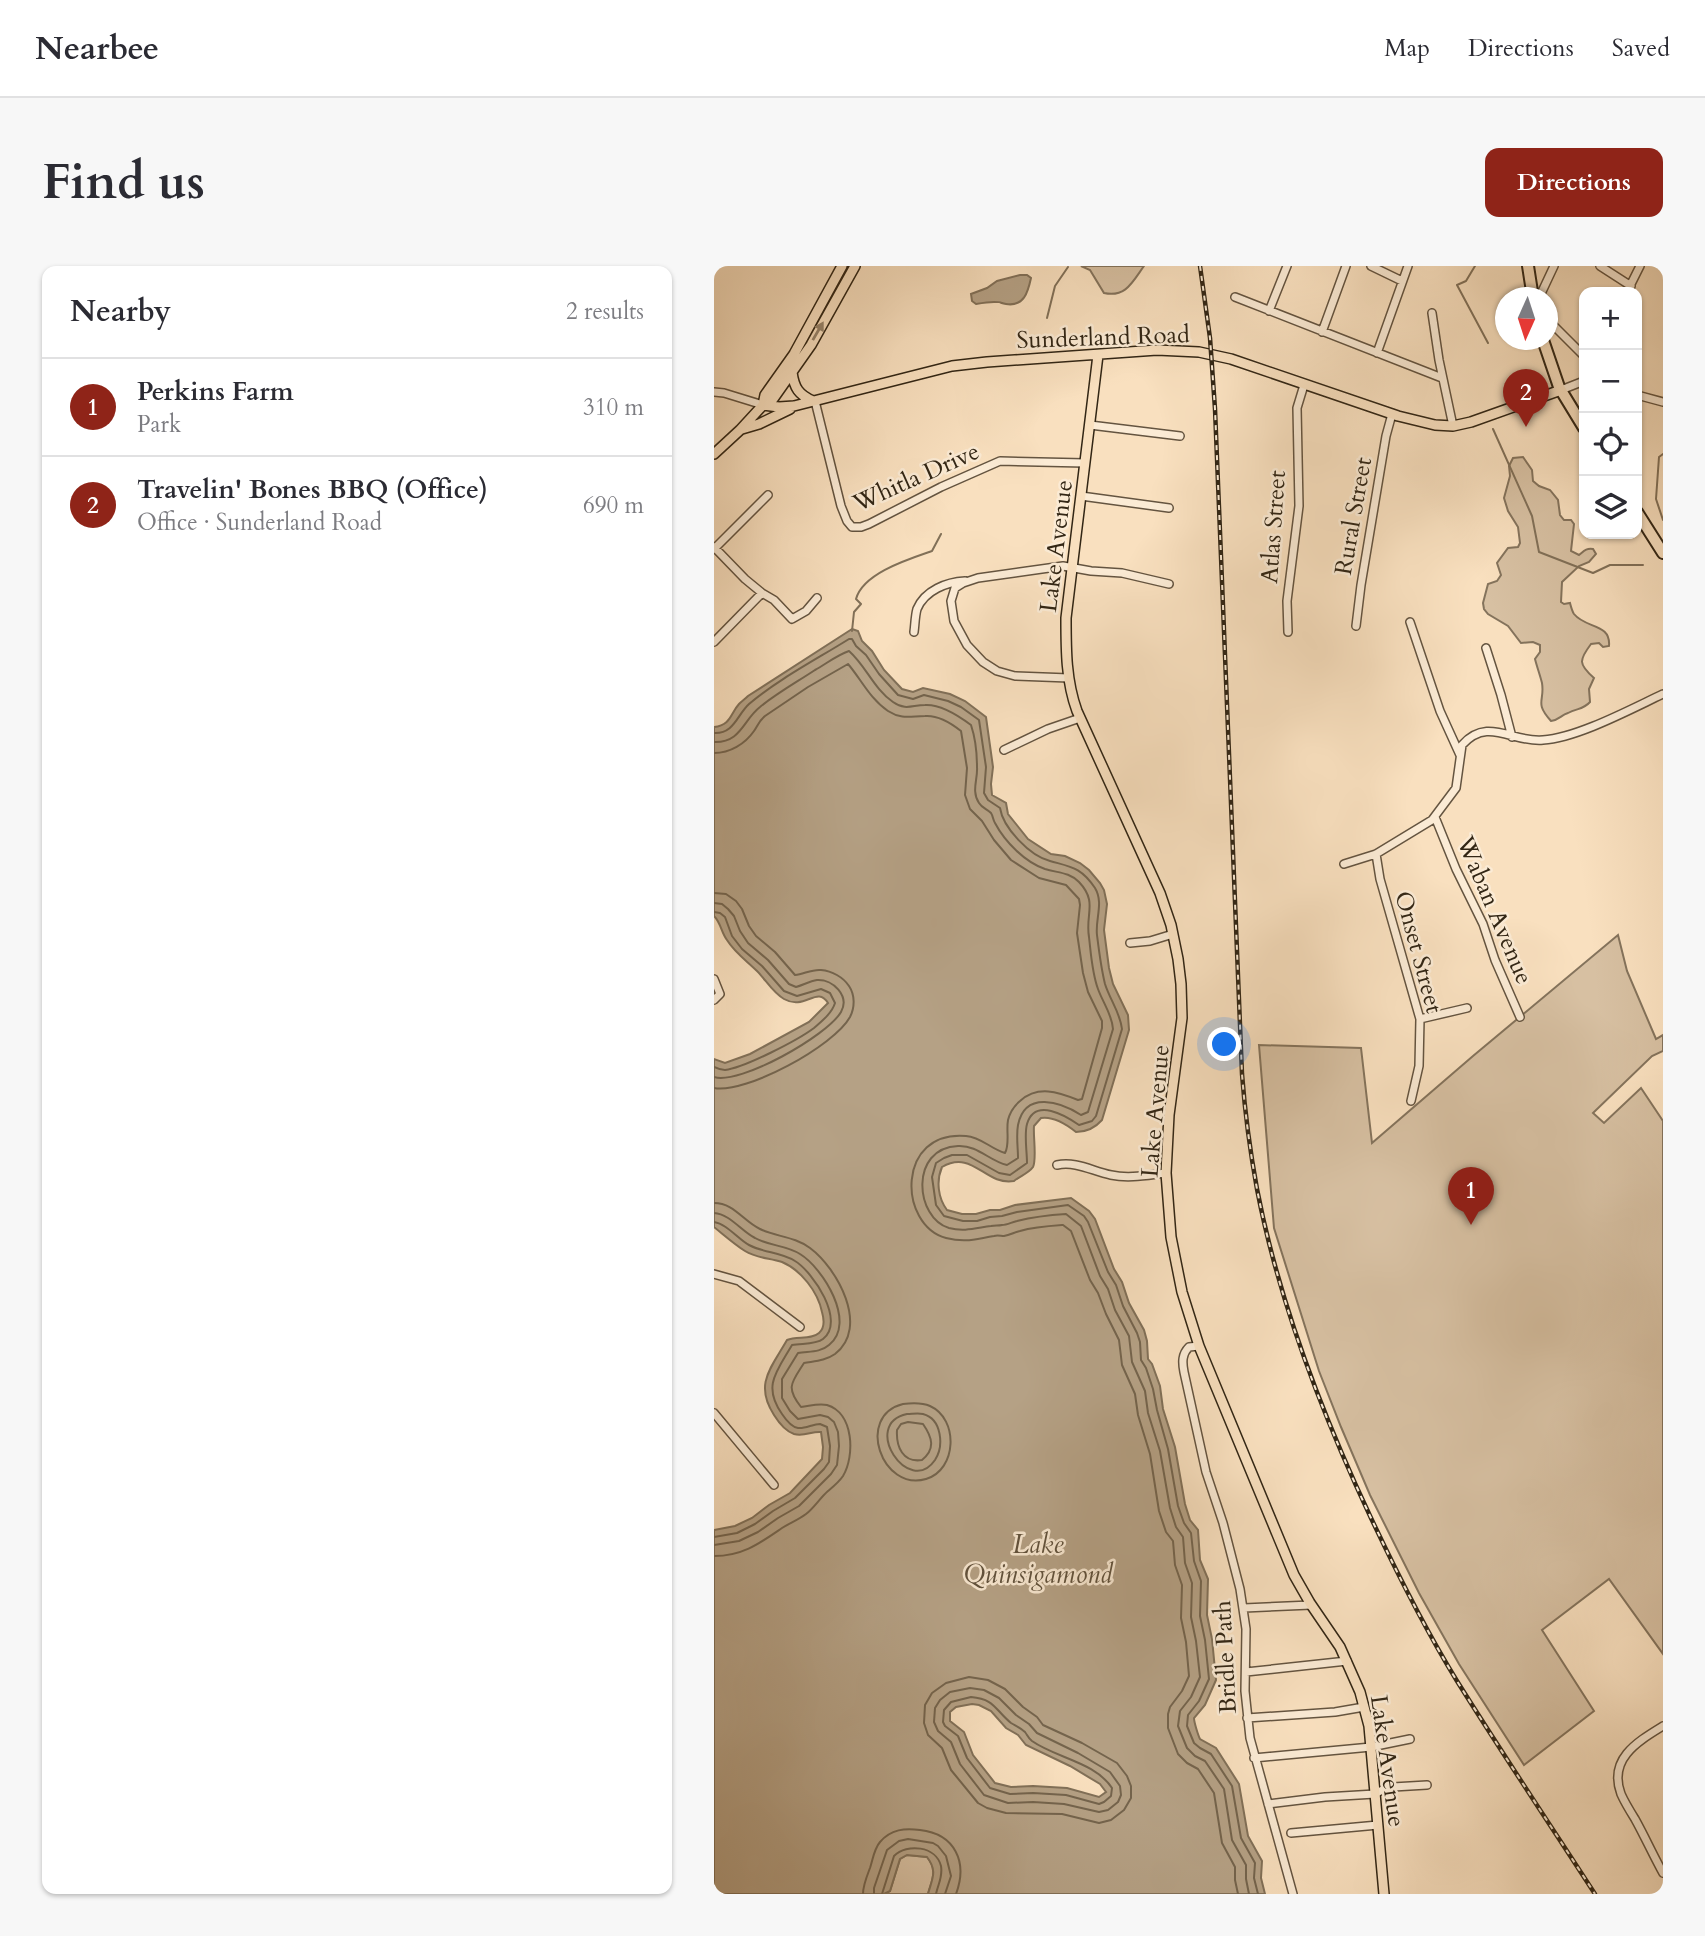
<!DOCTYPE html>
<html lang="en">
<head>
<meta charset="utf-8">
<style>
  :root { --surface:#fff; --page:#f7f7f7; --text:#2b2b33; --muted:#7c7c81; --line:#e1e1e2; --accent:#8f2418 }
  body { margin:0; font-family:Cardo,serif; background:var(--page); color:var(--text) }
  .controls { position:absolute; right:21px; top:21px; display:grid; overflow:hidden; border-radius:14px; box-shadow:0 2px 5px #0004 }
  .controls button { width:63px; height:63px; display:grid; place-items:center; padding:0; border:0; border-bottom:2px solid var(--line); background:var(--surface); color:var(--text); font:35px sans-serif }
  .compass { position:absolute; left:781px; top:21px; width:63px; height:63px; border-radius:50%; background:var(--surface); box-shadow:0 2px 5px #0004; rotate:183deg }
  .you { position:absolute; left:511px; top:779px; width:24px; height:24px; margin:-18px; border:5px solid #fff; border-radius:50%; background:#1a73e8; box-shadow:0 0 0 10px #1a73e833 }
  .badge { display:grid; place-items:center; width:46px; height:46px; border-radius:50%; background:var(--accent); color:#fff; font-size:23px; font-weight:700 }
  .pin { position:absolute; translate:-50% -58px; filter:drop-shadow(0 2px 4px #0008) }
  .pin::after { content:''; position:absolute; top:37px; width:24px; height:21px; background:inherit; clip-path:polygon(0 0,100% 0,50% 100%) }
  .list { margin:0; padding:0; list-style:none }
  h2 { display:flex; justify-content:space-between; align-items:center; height:91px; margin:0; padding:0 28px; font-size:30px }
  h2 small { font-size:23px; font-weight:400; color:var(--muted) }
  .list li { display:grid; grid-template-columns:46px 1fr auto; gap:21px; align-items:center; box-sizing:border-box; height:98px; padding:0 28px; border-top:2px solid var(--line) }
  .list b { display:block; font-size:26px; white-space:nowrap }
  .list p { margin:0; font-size:23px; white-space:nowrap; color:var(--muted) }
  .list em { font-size:23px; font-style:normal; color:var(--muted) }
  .icon { flex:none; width:38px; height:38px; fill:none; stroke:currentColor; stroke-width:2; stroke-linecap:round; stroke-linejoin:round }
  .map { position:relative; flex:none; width:949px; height:1628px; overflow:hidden; border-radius:14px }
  header { display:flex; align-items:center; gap:42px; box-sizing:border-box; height:98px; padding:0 35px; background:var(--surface); border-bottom:2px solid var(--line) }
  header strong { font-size:33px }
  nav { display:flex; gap:38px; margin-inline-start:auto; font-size:24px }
  .intro { display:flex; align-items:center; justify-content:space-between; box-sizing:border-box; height:168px; padding:0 42px }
  h1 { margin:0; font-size:49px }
  .button { padding:18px 32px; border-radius:14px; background:var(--accent); color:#fff; font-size:24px; font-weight:700 }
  main { display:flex; gap:42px; padding:0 42px }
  aside { flex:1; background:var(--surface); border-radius:14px; box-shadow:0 2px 5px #0004 }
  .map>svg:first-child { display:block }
  .green { fill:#d7c0a2; stroke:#84735c; stroke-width:2 }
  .water { fill:#b5a185; stroke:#817058; stroke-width:2; fill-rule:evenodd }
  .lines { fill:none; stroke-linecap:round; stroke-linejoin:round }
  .shore { stroke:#74644d; stroke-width:2 }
  .stream { stroke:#817058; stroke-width:2 }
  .minor-casing { stroke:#645440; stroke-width:10 }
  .major-casing { stroke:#322615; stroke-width:12 }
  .highway-casing { stroke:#322615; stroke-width:14 }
  .minor { stroke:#fbebd5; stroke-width:7 }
  .major { stroke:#f9e0bf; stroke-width:9 }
  .highway { stroke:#f9e0bf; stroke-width:10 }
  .rail-casing { stroke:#322615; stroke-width:4.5 }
  .rail { stroke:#fbebd5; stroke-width:2; stroke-dasharray:5; stroke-linecap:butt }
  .oneway { fill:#96836a }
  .labels { text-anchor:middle; stroke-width:5; stroke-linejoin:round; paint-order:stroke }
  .street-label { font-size:24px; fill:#322615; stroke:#fbebd5 }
  .water-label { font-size:26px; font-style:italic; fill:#60513c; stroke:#fbebd5 }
</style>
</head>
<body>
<header>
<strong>Nearbee</strong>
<nav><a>Map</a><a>Directions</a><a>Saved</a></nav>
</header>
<div class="intro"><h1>Find us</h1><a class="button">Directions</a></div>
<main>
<aside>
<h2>Nearby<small>2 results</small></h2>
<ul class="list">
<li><span class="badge">1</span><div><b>Perkins Farm</b><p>Park</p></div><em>310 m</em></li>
<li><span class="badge">2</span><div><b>Travelin' Bones BBQ (Office)</b><p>Office · Sunderland Road</p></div><em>690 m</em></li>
</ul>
</aside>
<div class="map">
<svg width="949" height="1628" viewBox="0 0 949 1628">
  <rect width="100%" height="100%" fill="#f9e0bf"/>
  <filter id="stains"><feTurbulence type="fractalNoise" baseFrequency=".00286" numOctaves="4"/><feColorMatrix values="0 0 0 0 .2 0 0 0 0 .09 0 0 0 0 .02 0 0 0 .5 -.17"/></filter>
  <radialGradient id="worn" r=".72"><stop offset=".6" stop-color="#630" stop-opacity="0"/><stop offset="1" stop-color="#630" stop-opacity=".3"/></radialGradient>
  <path class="green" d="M367,0H430C419,15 412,32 390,27L376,4Z
    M809,191L818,204L819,215L825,220L836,224L844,234L846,249L850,254H857L860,258L857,285L865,289C870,285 872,282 879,283L882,288L875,296L865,300L848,316L847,336L850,338L856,337C857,341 858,345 860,348C872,363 897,357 895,380L889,381L885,377L877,378C865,394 864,398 880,412L875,423L876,436C869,444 863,442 854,447C847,449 845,454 837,455C820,436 831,436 828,417C826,409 823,401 821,393L826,386V379L819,376L807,377L794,360L774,348L770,343L769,337L774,318L783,315L787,309L783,297L794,282L804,281L806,277L804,261L794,245L790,232L796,210L795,200L799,192Z
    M904,669L913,705L942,773L949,769V785L938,790L879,847L890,857L927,822L949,855V1388L895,1313L828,1364L880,1445L810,1499L745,1398L705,1327L656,1229L627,1161L605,1105L560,962L545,779L647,782L658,877L759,790Z
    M193,1589L213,1591C224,1605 218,1613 214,1628H170L176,1625L186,1593Z"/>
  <path class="water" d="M306,9H313L317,12C314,26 310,41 292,38C281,36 291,36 280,36C274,36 268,37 262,38L258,35L257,28L273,22L283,15Z
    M138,363L144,365L148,375L158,385L170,404L188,423L199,426L209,422L236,428L251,435L272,451L279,501L277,518L278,529L292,537L294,548L314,573L337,588L351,590L366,597L375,604L386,617L390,624L393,638L390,664L395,702L399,718L414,749L415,764L388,854C381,862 373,866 362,866C352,858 340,850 327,852L320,860C319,870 323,893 319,901C315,907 306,910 300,915C271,920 259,883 228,901C222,915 224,932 233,944L248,948H262L276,944H286L301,939L357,932L375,945L381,953L400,1003L408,1016L415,1037L430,1064L433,1075L434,1093L438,1098L446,1120L449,1143L461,1181L471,1238L476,1254L484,1264L486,1294L494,1313L493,1349L498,1373L502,1414L491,1439L480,1452C480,1456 484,1469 486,1473L502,1482L525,1518L534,1570L548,1595L547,1612L551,1628H214C218,1613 224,1605 213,1591L193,1589L186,1593L176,1625L170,1628H0V1264L21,1260L38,1252L55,1239L76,1227L108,1193L109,1181L107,1166C98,1165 90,1171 80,1168C71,1165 65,1157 60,1149C40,1118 57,1102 73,1074C83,1070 97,1074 105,1067C111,1062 110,1053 108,1046C104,1026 87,1004 68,996C55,992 42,992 31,985C20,978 10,969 0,961V793L11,797L36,788L95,756L114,737C103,719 91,745 70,733C59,727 52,714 43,705C33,695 21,687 13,674C7,666 7,657 0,650V461C17,459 16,448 25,438C28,435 31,433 34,430ZM258,1438L265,1439L277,1445L292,1462L304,1469L312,1479L356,1500L386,1518L392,1526L385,1531L353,1522L319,1520L297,1521L281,1517L259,1489L250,1466L236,1455V1446L242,1441Z"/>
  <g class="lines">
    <path class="shore" d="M0,467C20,468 23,449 35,438C63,414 103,393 135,373H138L142,380L152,389L165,408L184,429L199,433L210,429L234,435L247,441L265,454L272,501L270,527L274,534L286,542C289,562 316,590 336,595C357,601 367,601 381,622C390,637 381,653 383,669C385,685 387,702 391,718C396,734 406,746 408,763L382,850L378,855L365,859C352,850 321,831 313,858C310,869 313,885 313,897L296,909L285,907L253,889H238L230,892L222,897L218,911L222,939L230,950L249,955H263L276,951L288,950L303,946L354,939L370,950L374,956L394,1006L402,1019L409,1040L423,1067L426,1076L427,1094L432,1102L439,1123L443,1144L454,1183L464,1240L470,1257L477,1267L480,1295L487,1315L486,1350L491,1374L495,1413L485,1435L474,1449L473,1460L480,1477L486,1482L497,1488L518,1520L527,1572L541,1597L540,1612L544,1628
      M0,476C27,477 29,454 46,441C63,427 83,416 101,404C112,398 123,389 135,385C152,400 160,423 179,436C192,445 198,439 211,439C227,438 245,450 257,459C261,471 263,487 263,501C264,513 257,525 265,537C268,542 273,543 277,547C279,550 279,554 281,557C291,576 311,596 331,603C344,607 355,606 365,616C384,636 371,648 375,671C377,688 378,707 384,723C389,737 398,748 399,763L374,846L367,849C347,836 311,824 304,859C302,870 304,881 304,892L293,899C275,895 264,879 244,880C195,882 201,952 235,962C250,966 262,962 277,960C281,959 284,960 288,959C293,959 298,956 303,955C319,951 336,949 352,948L367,960L386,1010L394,1023L401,1044L415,1070L418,1096L431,1125L434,1147L446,1185L456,1242L462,1261L469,1271L471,1297L478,1317L477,1351L482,1375L486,1411L477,1431L466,1445L464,1460L473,1482L481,1490L491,1495L510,1523L518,1574L532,1599V1613L535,1628
      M0,487C16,487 31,478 40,465C44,459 45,455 51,450L94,421L134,398C147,413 156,433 174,445C188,454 197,450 211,450C224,449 237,457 247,465L253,502L251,529L256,543L268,555L280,574L297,594L325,612L352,619L365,633L366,639L363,667L369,707L374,726L388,755V762L368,833L364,834C344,826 324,819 306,835C300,840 296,846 294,854C292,865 296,878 291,887C277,883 267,871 252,870C182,864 184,959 232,972C252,977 261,973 280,970C283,969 287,970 290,970C296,969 301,966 306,965C320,961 335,960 349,959L357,965L376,1014L384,1027L392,1048L405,1074L408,1099L421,1128L424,1149L436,1188L445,1245L452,1266L459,1275L461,1299L468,1319L467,1352L472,1376L475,1410L468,1425L456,1441L454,1448V1462L464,1488L473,1497L484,1503L500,1527L508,1577L521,1601V1614L524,1628
      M0,627L12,628L22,635L28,643L35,660L42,670L61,686L81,709C90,708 98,703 107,704C118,705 129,711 135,720C141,729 141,741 136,751C120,780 32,828 0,822
      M0,637L8,638L14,643L20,650L26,665L34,677L54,694L75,718L82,721C89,719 96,715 103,714C119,713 136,730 127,746C113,770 26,819 0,811
      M0,646L6,647L11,651L18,670L28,683L48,700L70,725L83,730L107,723L116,727L121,737C118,747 108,755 100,762C84,774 30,802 11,804C6,804 4,803 0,801
      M0,937C20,937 29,955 46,963C62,971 80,970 96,982C123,1002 156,1061 121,1088C111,1095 101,1095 90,1097C78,1116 71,1121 87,1141C96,1140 104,1137 113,1139C140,1147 141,1190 129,1210C125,1216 120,1220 114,1225C106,1232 100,1242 92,1248C84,1254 76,1257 68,1262C46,1277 29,1290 0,1290
      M0,947C16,948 27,965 41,972C55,980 72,979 86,988C109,1002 143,1057 115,1079C106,1087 94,1085 84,1087L68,1113V1132L76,1145L84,1153L106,1149L114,1151L120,1156L124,1166L125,1180L123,1199L117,1208L85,1240L64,1252L44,1266L25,1275L0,1279
      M0,956C13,958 24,973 35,979C50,987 67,986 81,995C99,1006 132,1055 109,1073C101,1079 88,1077 78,1079C63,1105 48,1120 68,1148C72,1154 77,1161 84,1162C91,1163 99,1158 106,1158L113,1161L116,1180L115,1196L110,1203L81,1232L59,1245L41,1258L23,1267L0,1271
      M189,1138C197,1137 207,1136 216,1140C245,1153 243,1204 212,1213C168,1226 141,1150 189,1138Z
      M193,1148C198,1148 204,1147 209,1148C228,1153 230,1180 221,1194C195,1232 146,1158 193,1148Z
      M194,1156L209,1158C218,1171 222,1183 208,1194C189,1197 182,1181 183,1164L187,1158Z
      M255,1411L274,1414L291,1423L309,1441L323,1451L329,1459L368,1477L403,1497L413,1510L417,1520V1532L410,1544L397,1554L385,1557L348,1548L292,1547L273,1542L264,1537L237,1504L228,1482L214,1469L210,1457L211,1439L218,1427L232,1417Z
      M256,1422L270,1424L285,1432L302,1449L315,1458L323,1467L364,1487L396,1506L406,1520L407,1529L404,1536L394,1544L385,1546L350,1538L319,1536L294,1537L270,1529L246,1498L237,1476L224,1465L220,1456L221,1442L226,1434L236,1426Z
      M257,1431C281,1433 281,1444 297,1457C302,1460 307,1462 311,1466C314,1470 314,1472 318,1475C342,1492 381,1496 398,1522L397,1530L390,1536L385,1538L352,1529L319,1527L296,1528L276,1522L253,1492L244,1470L231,1460L229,1456L230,1444L237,1436Z
      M149,1628C149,1619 153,1610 156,1602C159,1593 160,1583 166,1576C177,1563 191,1562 206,1564C241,1568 254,1596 242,1628
      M160,1628V1622L173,1584L185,1575L194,1573L219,1577L224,1580L232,1590L237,1610L231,1628
      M168,1628L180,1590C193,1577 222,1580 227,1600C229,1611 224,1618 222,1628"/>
    <path class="stream" d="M761,0L752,15L743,19L774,77
      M333,52L341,20L354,1
      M779,163L818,250L825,286L879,307L896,299H929
      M949,188L945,191L942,233L949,254
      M138,365L140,346L147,338L142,333C149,307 195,293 218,285L227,268"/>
    <defs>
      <path id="minor" d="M657,0L688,15
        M886,0L917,20
        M913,26L926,0
        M521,31L728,112
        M825,32L840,0
        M555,45L573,0
        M718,47L725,94L739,160
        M834,54L870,90
        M608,66L632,0
        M663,87L694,0
        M847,124L870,115
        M0,126L10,127L49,139
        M923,129L949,136
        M101,135L127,240L133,255L138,261H147L155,258L227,221L286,195L371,197
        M376,159L466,170
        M367,230L455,242
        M0,281L31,313L48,327L60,334L78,353L92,345L103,332
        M0,283L54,229
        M696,356L726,445L746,489
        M642,360L647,319L672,170L678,148
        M200,366C201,359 201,350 203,343C211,324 233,316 251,315
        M574,366L573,335L585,240L583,142L590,119
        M0,376L48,327
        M772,382L787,429L798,471
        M355,412L301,410L283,405L269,396L253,379L240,355L237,335L241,322L249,317L264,312L349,300L377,305L408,307L455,318
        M290,484L334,463L366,452
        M721,551L742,603L769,658L781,694L806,751
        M662,588L666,613L706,753L705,800L697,835
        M630,598L662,588L718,554L742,522L748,479C774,450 798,477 829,474C863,472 917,443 949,428
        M416,677L436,675L459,668
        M0,713L6,728L0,734
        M706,753L753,742
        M343,899C362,895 378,905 397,909C415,913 434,909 452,907
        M0,1008L25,1015L86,1061
        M485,1080L475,1081C468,1088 468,1096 470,1106L492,1206L509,1257L526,1323L532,1363L531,1425L536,1472L579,1628
        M0,1147L60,1219
        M530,1342L597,1339
        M532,1406L633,1395
        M533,1452L621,1446L650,1441
        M949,1460C923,1476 894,1493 907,1528C911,1537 916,1545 921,1553C931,1571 939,1589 949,1607
        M540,1492L657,1481L696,1473
        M554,1538L611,1531L661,1528L670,1523L679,1521L713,1519
        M577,1567L664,1559"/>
      <path id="major" d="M384,89L352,352C352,384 352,415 363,445L446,627L457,659L464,693L467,718L468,752L455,849L452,907L457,971L468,1026L485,1080L580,1309L596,1337L626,1381L646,1426L655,1460L670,1628
        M78,106C80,122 85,129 99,135
        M49,139L65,141L80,140L238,100L273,96L443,84L485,86L517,93L684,150L721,159L739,160L757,156L847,124
        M49,139L51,129L80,88L128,0
        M28,163L45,158L76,143
        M0,188L26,164L49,139L59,133L97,79L141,0"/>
      <path id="highway" d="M814,0L819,32
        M829,74L845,121L870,162
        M923,246L949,287"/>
    </defs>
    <use href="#minor" class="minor-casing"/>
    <use href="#major" class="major-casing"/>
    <use href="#highway" class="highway-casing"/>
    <use href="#minor" class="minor"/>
    <use href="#major" class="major"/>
    <use href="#highway" class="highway"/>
    <defs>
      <path id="rail" d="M486,0L496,72L501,143L528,808C531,847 536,885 543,923C565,1037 608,1148 657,1252C683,1307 711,1363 743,1415C788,1487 835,1557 881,1628"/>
    </defs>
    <use href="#rail" class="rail-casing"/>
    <use href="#rail" class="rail"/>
  </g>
  <defs><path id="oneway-solid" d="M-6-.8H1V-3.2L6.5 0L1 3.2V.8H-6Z" transform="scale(1.75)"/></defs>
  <use class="oneway" href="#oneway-solid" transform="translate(104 65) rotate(-60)"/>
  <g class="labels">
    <g class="street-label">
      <text transform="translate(389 71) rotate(-2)" y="8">Sunderland Road</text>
      <text transform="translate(202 211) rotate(-24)" y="8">Whitla Drive</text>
      <text transform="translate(639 250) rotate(-80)" y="8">Rural Street</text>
      <text transform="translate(559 261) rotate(-86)" y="8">Atlas Street</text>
      <text transform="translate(342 280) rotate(-83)" y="8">Lake Avenue</text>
      <text transform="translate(781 644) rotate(67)" y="8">Waban Avenue</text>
      <text transform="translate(705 686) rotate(75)" y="8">Onset Street</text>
      <text transform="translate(441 845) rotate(-85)" y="8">Lake Avenue</text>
      <text transform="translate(511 1391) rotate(-93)" y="8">Bridle Path</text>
      <text transform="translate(674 1495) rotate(82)" y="8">Lake Avenue</text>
    </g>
    <g class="water-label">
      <text x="324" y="1287">Lake<tspan x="324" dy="30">Quinsigamond</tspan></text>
    </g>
  </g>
  <rect width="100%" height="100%" filter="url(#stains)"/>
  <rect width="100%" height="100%" fill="url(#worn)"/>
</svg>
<div class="controls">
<button>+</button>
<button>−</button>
<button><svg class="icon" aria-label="locate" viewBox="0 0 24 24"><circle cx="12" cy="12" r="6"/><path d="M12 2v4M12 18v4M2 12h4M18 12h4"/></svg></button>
<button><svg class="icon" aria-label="layers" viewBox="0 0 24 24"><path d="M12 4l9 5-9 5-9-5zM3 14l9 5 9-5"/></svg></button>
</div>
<svg class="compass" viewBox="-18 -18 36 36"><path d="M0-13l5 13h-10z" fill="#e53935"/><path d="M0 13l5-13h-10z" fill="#7c7c81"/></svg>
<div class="you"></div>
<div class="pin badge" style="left:757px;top:959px">1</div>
<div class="pin badge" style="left:812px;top:161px">2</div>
</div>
</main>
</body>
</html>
